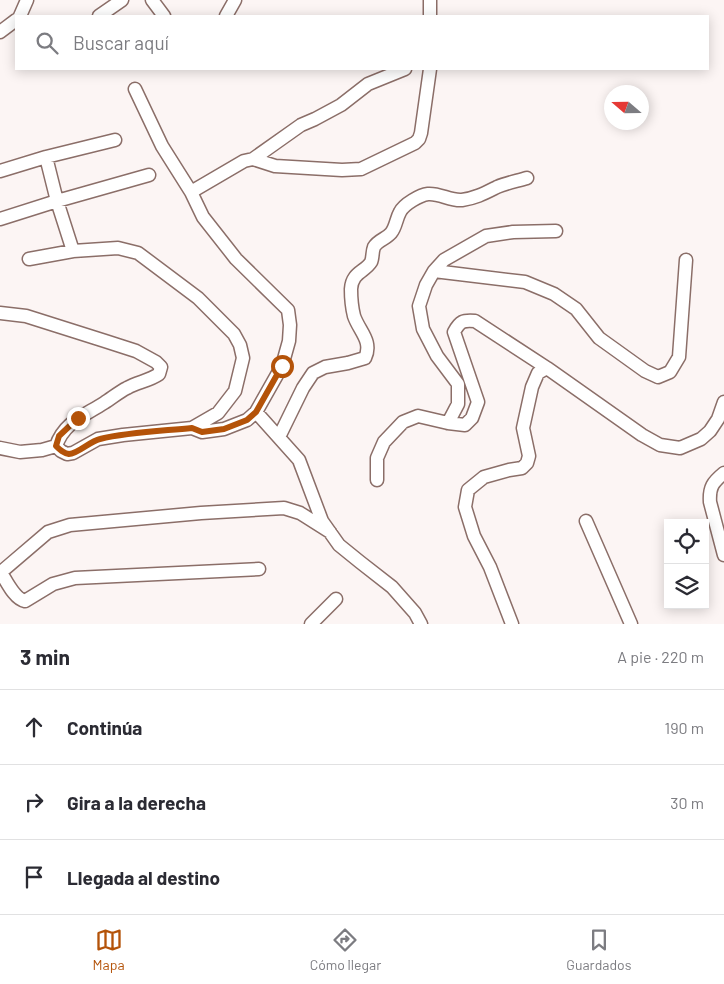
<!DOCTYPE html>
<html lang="es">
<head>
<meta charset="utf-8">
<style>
  :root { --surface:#fff; --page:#f2f2f3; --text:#2b2b33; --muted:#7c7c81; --line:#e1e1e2; --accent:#b45309 }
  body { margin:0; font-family:Barlow,sans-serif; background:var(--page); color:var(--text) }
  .controls { position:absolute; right:15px; bottom:15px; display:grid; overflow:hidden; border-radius:0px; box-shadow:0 2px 12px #0003 }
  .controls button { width:45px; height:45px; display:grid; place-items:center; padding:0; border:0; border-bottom:1px solid var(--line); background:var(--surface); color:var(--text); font:25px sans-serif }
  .compass { position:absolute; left:604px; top:85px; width:45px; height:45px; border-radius:50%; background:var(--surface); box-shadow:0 2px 12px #0003; rotate:290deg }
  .stop { position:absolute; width:15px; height:15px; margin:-11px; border:4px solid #b45309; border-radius:50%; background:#fff }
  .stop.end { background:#b45309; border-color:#fff; box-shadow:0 1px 5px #0008 }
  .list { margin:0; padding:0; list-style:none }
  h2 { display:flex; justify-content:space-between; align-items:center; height:65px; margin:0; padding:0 20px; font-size:21px }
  h2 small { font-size:16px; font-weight:400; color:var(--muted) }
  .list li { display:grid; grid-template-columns:32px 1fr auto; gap:15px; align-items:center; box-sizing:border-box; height:75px; padding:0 20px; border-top:1px solid var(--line) }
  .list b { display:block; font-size:19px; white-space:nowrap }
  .list em { font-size:16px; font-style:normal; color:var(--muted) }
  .icon { flex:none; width:28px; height:28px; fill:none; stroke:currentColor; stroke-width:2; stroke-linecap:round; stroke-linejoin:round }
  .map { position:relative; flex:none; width:724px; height:624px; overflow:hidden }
  .search { position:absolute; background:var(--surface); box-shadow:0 2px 12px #0003; left:15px; right:15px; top:15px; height:55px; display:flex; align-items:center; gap:12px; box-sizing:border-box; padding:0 18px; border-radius:0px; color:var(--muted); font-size:19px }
  .sheet { height:290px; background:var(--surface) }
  nav { display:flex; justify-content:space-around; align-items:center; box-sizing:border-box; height:70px; border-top:1px solid var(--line); background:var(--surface); font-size:14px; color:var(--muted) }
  nav a { display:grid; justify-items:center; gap:2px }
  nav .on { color:var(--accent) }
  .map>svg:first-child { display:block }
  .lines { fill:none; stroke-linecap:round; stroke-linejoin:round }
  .minor-casing { stroke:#8b6e68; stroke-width:15 }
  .minor { stroke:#fff; stroke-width:12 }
  .route { stroke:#b45309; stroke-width:6 }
</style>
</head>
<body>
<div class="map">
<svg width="724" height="624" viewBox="0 0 724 624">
  <rect width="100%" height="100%" fill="#fcf5f4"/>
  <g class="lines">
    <defs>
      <path id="minor" d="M152,0L164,16
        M430,0V16
        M20,16L27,0
        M99,16L122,0
        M226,16L235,0
        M0,32L16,20
        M135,89L162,146L191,192L203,217L236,259L288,310L290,325L289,341L282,366L256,412L247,420L224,429L202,432L192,428
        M46,157L57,201L73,251
        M253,159L301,125L315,119L341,105L368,84L405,69
        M0,171L46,157L115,140
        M191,192L244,161L253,159L275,166L342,170L361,169L415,143L419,139L421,133L430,69
        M0,219L57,201L149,175
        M434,271L525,282L554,294L576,309L599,338L645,371L658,377L670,372L679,357L686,260
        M0,313L26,316L105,341L136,351L156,362L161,367L159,374C149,381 137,382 127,388C119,392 112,398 104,403C84,416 64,422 56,446L61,451L67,454L73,453L98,439L123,435L192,428L218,413L235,391L243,358L240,345L234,334L198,298L138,253L118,248L73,251L29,259
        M256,412L299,460L322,521L339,545L360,562L392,587L415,613L421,624
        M448,423L458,404V384L437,356L423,329L419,306L426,285L434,271L444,260L486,236L513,232L556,231
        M279,437L303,388L313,373L325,367L348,363L365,358C373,341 359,331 354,316C352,308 351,297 351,289C352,272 365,272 371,262C373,258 372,252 374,247C378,240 386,239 391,233C396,227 396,219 400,212C404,204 420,195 428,194C440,193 450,201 462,200C476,198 485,193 497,187C506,183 517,181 527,178
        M0,448L20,452L42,450L56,446
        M724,473C713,482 709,487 710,502L724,555
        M377,480V458L384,442L403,422L418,416L448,423L465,425L472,418L478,402L454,332C460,321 463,320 475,321L547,368L642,435L660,445L680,448L701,439L710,431L718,419L724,402
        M586,521L631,624
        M0,571C6,580 14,599 25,601L53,584L75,578L259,569
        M0,573L48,532L70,525L201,513L284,508L300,513L330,532
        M311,624L336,599
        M512,624L490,567L474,536L465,507L468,490L484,477L509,470L522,468L527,463L529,456L523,428L532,387L538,373L547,368"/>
    </defs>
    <use href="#minor" class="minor-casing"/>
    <use href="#minor" class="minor"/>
  </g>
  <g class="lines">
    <path class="route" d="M78,418L59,436L56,446C60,450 63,453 69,454C78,454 90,441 100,439C129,432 162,431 192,428L202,432L224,429L247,420L256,412L282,366"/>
  </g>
</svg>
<div class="controls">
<button><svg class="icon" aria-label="locate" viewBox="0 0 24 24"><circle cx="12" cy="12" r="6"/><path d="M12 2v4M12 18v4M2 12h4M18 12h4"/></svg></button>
<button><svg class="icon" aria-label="layers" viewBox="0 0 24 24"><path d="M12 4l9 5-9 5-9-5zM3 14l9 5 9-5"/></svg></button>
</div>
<svg class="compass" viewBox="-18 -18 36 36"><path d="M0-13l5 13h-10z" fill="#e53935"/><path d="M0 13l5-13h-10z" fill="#7c7c81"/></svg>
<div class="stop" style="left:282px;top:366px"></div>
<div class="stop end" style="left:78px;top:418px"></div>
<div class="search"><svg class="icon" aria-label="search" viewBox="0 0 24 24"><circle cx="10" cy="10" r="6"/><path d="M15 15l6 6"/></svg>Buscar aquí</div>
</div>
<section class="sheet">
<h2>3 min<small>A pie · 220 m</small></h2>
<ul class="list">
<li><svg class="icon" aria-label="ahead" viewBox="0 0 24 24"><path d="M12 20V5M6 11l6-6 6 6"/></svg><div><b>Continúa</b></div><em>190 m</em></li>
<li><svg class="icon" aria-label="right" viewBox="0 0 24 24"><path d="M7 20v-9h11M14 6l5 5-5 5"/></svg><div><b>Gira a la derecha</b></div><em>30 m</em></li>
<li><svg class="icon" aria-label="arrive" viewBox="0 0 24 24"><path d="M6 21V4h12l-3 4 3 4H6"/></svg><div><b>Llegada al destino</b></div></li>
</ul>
</section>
<nav>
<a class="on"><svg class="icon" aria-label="map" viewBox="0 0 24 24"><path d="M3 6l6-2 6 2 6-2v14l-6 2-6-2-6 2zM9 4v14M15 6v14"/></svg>Mapa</a>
<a><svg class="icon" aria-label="directions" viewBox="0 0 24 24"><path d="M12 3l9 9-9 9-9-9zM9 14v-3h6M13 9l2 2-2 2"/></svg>Cómo llegar</a>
<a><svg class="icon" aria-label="saved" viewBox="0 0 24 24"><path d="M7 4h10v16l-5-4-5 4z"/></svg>Guardados</a>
</nav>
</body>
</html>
